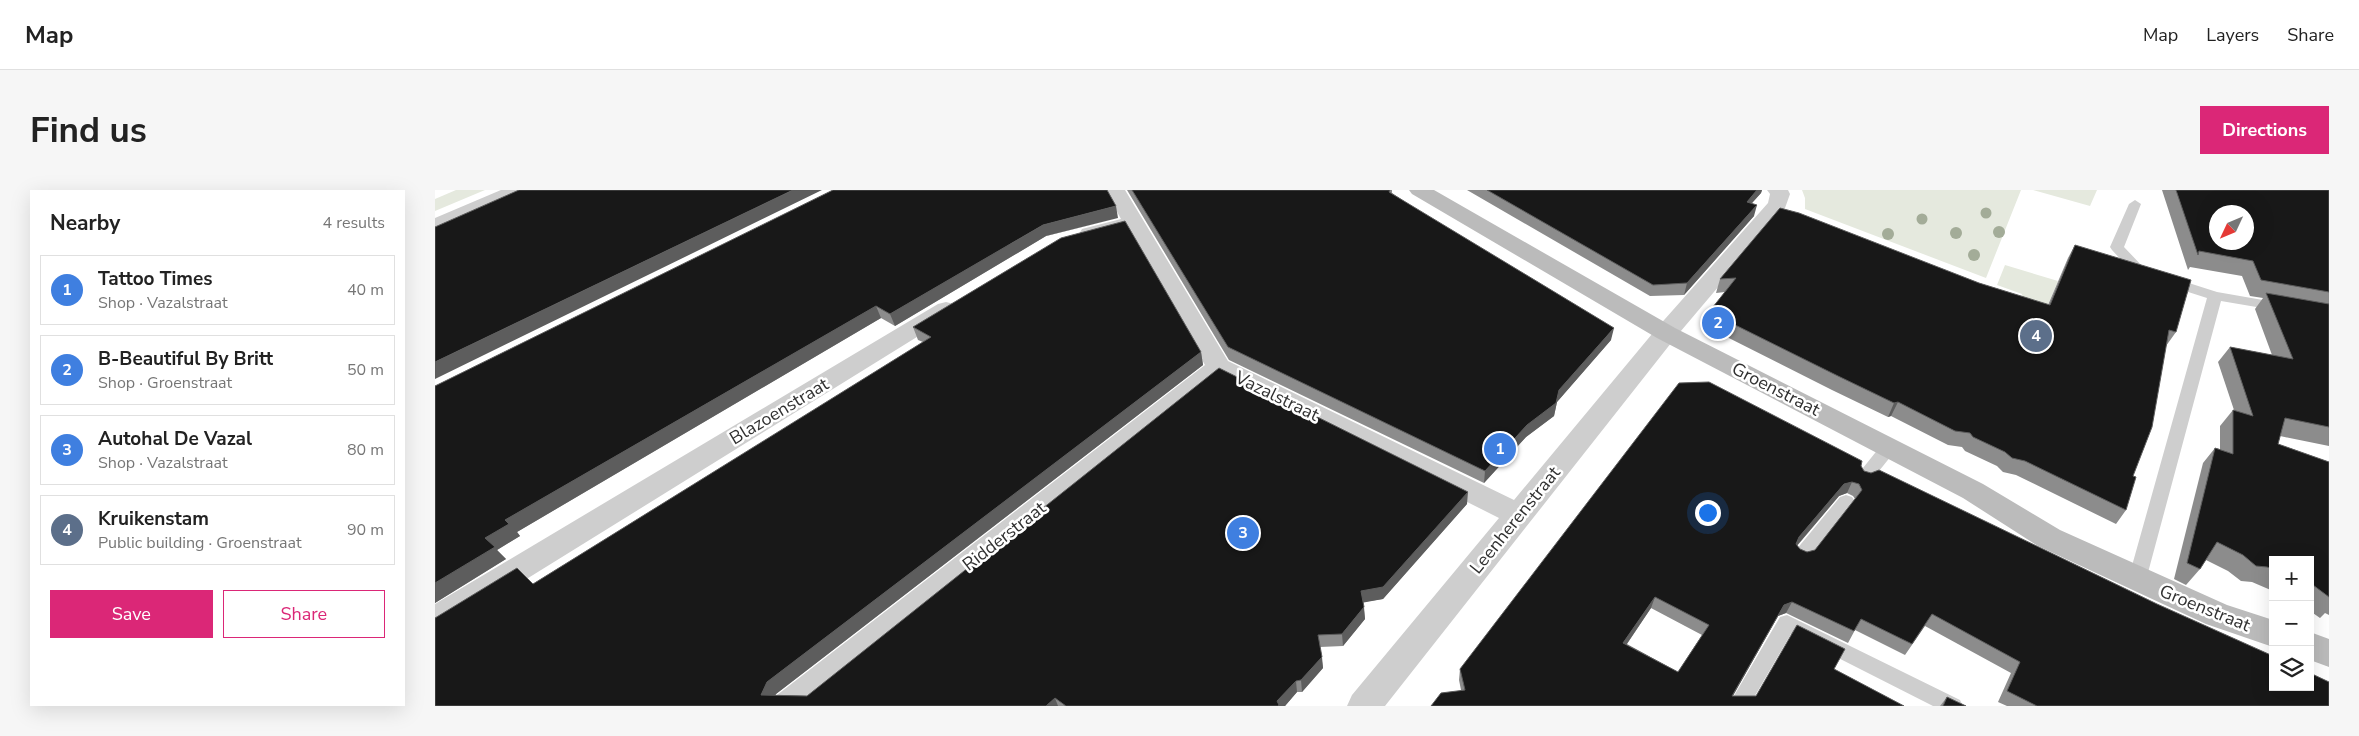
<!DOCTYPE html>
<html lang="en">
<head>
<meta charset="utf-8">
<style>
  :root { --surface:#fff; --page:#f6f6f6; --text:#222; --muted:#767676; --line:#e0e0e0; --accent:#db2777 }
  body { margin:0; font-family:"Nunito Sans",sans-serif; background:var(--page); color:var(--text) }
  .controls { position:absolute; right:15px; bottom:15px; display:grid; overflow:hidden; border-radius:0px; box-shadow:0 5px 20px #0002 }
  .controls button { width:45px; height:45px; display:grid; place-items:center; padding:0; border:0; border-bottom:1px solid var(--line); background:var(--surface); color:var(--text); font:25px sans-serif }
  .compass { position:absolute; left:1774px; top:15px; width:45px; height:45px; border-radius:50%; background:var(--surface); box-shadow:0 5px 20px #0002; rotate:226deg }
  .you { position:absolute; left:1272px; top:322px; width:18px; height:18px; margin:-12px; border:4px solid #fff; border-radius:50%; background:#1a73e8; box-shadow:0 0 0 8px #1a73e833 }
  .badge { display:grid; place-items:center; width:32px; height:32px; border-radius:50%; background:var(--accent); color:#fff; font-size:16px; font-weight:700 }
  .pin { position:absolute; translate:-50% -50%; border:2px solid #fff; box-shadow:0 1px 5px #0006 }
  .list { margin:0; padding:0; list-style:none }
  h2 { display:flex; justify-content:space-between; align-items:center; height:65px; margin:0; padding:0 20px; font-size:21px }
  h2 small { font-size:16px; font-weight:400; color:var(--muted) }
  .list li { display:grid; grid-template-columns:32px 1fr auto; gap:15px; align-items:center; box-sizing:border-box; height:70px; margin:0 10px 10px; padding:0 10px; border:1px solid var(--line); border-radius:0px }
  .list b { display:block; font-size:19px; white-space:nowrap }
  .list p { margin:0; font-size:16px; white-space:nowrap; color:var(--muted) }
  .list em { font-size:16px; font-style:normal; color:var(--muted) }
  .actions { display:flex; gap:10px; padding:15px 20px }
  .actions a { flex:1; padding:11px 0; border:1px solid var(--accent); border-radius:0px; text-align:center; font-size:18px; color:var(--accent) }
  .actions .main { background:var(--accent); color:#fff }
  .icon { flex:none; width:28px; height:28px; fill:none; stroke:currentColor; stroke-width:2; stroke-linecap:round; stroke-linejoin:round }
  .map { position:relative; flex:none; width:1894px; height:516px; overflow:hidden; border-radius:0px }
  header { display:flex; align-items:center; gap:30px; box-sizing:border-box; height:70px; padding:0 25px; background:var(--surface); border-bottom:1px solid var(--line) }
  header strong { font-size:24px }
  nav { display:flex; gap:28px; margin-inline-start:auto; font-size:18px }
  .intro { display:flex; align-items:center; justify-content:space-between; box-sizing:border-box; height:120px; padding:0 30px }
  h1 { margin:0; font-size:35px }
  .button { padding:12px 22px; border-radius:0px; background:var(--accent); color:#fff; font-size:18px; font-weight:700 }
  main { display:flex; gap:30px; padding:0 30px }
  aside { flex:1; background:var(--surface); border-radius:0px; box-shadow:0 5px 20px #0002 }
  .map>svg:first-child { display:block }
  .green { fill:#e5e9de }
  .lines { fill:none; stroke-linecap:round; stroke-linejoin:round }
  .lane { fill:#cecece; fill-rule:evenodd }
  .street { fill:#cecece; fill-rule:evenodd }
  .secondary { fill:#bbb; fill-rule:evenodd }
  .tree { fill:#a3ac98 }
  .wall { fill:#8c8c8c; fill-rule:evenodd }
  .shaded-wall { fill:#5d5d5d }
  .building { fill:#181818; stroke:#5d5d5d; fill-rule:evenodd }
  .labels { text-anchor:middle; stroke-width:5; stroke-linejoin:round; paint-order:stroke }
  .street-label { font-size:18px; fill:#313131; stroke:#fff }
</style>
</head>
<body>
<header>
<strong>Map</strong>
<nav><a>Map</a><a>Layers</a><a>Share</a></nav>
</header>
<div class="intro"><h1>Find us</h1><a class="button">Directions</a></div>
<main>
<aside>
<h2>Nearby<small>4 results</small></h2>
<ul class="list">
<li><span class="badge" style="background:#3f7fe0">1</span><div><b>Tattoo Times</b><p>Shop · Vazalstraat</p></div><em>40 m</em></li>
<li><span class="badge" style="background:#3f7fe0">2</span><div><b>B-Beautiful By Britt</b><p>Shop · Groenstraat</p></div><em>50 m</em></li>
<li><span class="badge" style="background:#3f7fe0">3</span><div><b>Autohal De Vazal</b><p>Shop · Vazalstraat</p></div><em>80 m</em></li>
<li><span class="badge" style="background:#5c6f8a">4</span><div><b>Kruikenstam</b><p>Public building · Groenstraat</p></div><em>90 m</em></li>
</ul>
<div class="actions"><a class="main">Save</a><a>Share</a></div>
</aside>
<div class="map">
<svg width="1894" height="516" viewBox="0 0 1894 516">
  <rect width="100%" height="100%" fill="#fff"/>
  <path class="green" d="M21,0H50L0,21V9Z
    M1367,0H1586L1551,88L1370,19V8Z
    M1598,0H1662L1655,16Z
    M1570,75L1623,91L1612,117L1586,108L1587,104L1562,95Z"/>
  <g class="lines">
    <path class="lane" d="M1700,10L1706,14L1689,57L1710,79L1782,102L1845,113L1852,117L1845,121L1786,111L1711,390L1708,395L1702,397L1696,395L1693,390L1772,108L1700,85L1677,60L1675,57L1694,14Z
      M1454,251L1460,253L1462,257L1460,261L1436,291L1430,293L1424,291L1422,287L1424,283L1448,253Z
      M1411,305L1417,307L1420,311L1417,315L1373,370L1367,372L1361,370L1358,365L1361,360L1405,307Z
      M1352,425L1525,510L1528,516H1498L1356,444L1314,516H1293L1345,427Z"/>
    <path class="street" d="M66,0H94L91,4L0,42V28Z
      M670,0H690L793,171L1079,310L1222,138L1333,13L1335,4L1332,0H1353L1355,4L1350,18L1240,148L950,516H912L917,505L1064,328L786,188L379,516H337L342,505L770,175L693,40L655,51L647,49L644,44L647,39L686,29Z
      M511,112L519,114L523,119L519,124L11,439L0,443V414L503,114Z"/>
    <path class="secondary" d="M974,0H999L1240,138L1548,294L1625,340L1792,415L1838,430V457L1771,434L1603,356L1528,308L1222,148L977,4Z
      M1875,442L1894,449V477L1875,470Z"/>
  </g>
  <g class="tree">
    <circle cx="1551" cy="23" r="5.5"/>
    <circle cx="1487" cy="29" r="5.5"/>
    <circle cx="1564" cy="42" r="6"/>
    <circle cx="1521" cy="43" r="6"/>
    <circle cx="1453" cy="44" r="6"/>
    <circle cx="1539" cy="65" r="6"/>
  </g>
  <path class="wall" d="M692,0H957V3L1176,150L1122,212L1119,226L1091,247L1049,293L794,170Z
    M1032,0H1327L1326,3L1317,13L1319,26L1249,105L1215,106Z
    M1727,0H1894V256L1845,246L1843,254L1894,272V425L1890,423L1885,428L1875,421V370H1838V401L1817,392L1806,391L1793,381L1771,370L1765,379L1751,395L1739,389L1768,273L1780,258L1785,259V236L1798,220H1799L1783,172L1795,157L1837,165L1820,119L1828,108L1815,106L1807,86L1755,77L1753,80Z
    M1345,18L1544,93L1613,115L1633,68L1640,55L1741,142L1731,156L1698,286L1691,320L1681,334L1581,285L1568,282L1562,276L1530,261L1527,257L1513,255L1456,226L1453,227L1397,200L1270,136L1274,122L1290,102L1281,103L1285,89Z
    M683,28L611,46L460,136L446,128L82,342L85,346L62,360L71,369L0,413V196Z
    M478,137L766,162L768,175L341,504L340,505L372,506L1032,314L948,409L928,412L930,429L908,456L885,457L888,478L867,502H862L850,516H0L98,394L488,152L483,150Z
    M1426,276L1429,281L1894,516H1572L1563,512L1576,483L1490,436L1470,465L1420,440L1413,453L1351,423L1343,426L1298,506H1321L1399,479L1469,516L1026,500L1024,490L1025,479ZM1412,303L1418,306L1420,309L1380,360L1372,362L1365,359L1362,356L1404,306ZM1216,418L1267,445L1243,482L1192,454Z
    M1512,507L1531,516H1505Z"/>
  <path class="shaded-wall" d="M358,0H387L0,189V172Z
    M1322,0H1327L1326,3L1308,23L1312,12Z
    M1322,15L1319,26L1249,105L1252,93Z
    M681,16L683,28L611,46L460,136L455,124L608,35Z
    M441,116L446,128L82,342L85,346L62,360L71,369L0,413V393L70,330Z
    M1179,138L1176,150L1122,212L1119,226L1091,247L1049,293L1050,281Z
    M766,162L768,175L341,504L335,516L326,505L332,492Z
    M1463,212L1456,226L1453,227L1459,213Z
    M1417,292L1412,303L1404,306L1359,359L1364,347L1409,294Z
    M1033,302L1032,314L948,409L926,413V401Z
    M1220,407L1216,418L1185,464L1188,453Z
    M1357,412L1351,423L1343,426L1292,516L1297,506L1349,415Z
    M929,417L930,429L908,456L907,444Z
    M887,467L888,478L867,502L866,490Z
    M861,491L862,502L850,516H843L842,511Z
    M620,508L623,516H611Z"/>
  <path class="building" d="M84,0H358L0,172V37Z
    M398,0H672L681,16L608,35L455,124L441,116L70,330L74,334L50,348L60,357L0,393V196Z
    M697,0H955L954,2L1179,138L1124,200L1121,213L1092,235L1050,281L793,157Z
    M1052,0H1322L1312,12L1322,15L1252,93L1218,95Z
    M1741,0H1894V102L1826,90L1818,71L1764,61L1763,65ZM1782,22H1812V52H1782Z
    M1345,18L1364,23L1544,93L1615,115L1640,55L1756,90L1741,142L1734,140L1717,237L1698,286L1701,287L1691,320L1590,271L1577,268L1570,262L1538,247L1535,243L1520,241L1463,212L1459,213L1403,186L1274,122L1301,88L1285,89Z
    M690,31L766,162L332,492L326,505L372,506L784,178L1033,302L948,397L926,401L929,417L907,444L883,445L887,467L866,490L861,491L842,511L844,515L843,516H631L620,508L611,516H0V428L82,378L98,394L496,147L478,137L626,48Z
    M1831,103L1894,114V237L1850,228L1843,254L1894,272V407L1878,395L1875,394V370H1838V379L1832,377L1821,376L1808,365L1782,352L1765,379L1752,373L1780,258L1798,264V220L1818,226L1795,157L1858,169Z
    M1274,192L1427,271L1426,276L1429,281L1436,283L1444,280L1722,414L1838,466V497H1875V483L1894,492V516H1602L1572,501L1585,472L1497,424L1477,454L1426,429L1419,441L1357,412L1349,415L1297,506H1321L1362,435L1410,459L1399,479L1469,516H996L1006,503L1030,500L1025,479L1244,193ZM1417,292L1424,294L1427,300L1380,360L1372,362L1365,359L1361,354L1364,347L1409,294ZM1220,407L1274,435L1243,482L1188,453Z
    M1512,507L1531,516H1508Z"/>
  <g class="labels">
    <g class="street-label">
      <text transform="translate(1341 199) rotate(27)" y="6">Groenstraat</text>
      <text transform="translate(842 206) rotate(26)" y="6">Vazalstraat</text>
      <text transform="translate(344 221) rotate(-31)" y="6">Blazoenstraat</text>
      <text transform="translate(1080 330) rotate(-51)" y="6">Leenherenstraat</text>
      <text transform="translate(569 346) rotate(-38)" y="6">Ridderstraat</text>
      <text transform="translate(1770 418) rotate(22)" y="6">Groenstraat</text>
    </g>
  </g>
</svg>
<div class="controls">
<button>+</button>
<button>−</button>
<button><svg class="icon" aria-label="layers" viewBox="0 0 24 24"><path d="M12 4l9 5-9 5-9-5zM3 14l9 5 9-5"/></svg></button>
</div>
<svg class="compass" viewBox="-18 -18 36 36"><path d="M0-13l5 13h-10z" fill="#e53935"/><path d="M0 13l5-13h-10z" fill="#767676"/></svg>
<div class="you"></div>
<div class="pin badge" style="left:1065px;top:259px;background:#3f7fe0">1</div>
<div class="pin badge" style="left:1283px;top:133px;background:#3f7fe0">2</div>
<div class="pin badge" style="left:808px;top:343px;background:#3f7fe0">3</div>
<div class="pin badge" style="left:1601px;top:146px;background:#5c6f8a">4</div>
</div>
</main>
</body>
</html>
